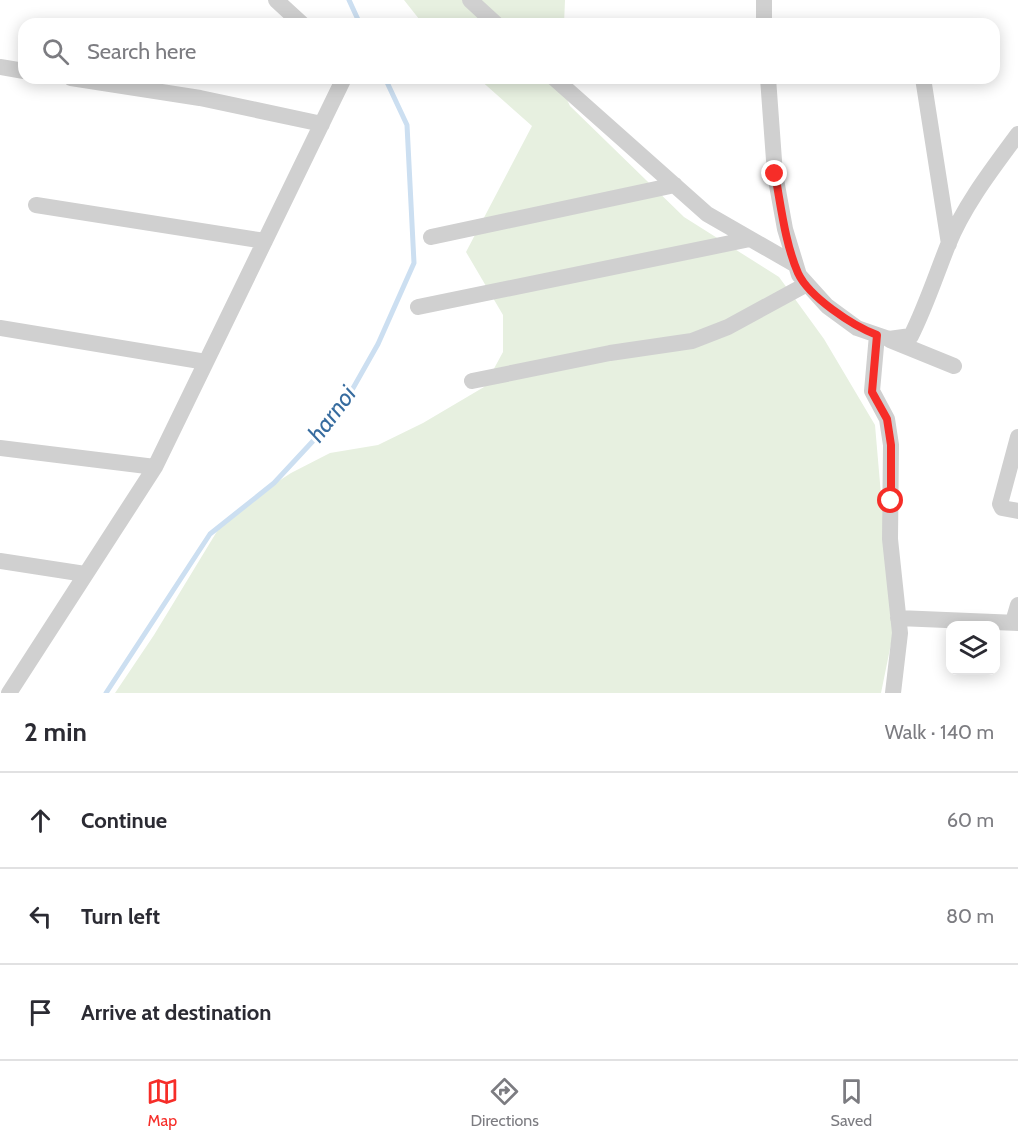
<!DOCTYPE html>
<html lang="en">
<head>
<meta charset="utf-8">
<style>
  :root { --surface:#fff; --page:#f2f2f3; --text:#2b2b33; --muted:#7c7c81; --line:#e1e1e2; --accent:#f62d28 }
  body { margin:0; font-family:Cabin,sans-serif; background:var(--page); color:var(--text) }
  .controls { position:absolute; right:18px; bottom:18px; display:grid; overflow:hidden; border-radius:12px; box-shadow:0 3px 15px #0003 }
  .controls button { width:54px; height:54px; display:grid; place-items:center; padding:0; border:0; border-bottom:2px solid var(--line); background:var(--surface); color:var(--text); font:30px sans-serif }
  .stop { position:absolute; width:18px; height:18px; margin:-14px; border:4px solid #f62d28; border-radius:50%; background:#fff }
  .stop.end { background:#f62d28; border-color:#fff; box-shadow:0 2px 6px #0008 }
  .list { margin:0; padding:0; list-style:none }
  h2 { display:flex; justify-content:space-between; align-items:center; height:78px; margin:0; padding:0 24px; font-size:26px }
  h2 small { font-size:20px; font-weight:400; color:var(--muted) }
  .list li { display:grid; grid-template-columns:39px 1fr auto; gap:18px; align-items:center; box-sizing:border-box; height:96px; padding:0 24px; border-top:2px solid var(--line) }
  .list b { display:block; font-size:22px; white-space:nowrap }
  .list em { font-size:20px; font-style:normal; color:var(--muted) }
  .icon { flex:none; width:33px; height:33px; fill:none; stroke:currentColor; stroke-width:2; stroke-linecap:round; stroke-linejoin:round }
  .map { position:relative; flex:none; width:1018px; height:693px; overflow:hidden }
  .search { position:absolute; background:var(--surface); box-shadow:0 3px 15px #0003; left:18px; right:18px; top:18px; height:66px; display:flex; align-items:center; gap:15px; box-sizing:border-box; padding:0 21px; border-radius:18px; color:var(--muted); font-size:22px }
  .sheet { height:366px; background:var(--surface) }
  nav { display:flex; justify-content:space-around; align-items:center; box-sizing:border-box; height:84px; border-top:2px solid var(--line); background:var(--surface); font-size:16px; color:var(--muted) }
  nav a { display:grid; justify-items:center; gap:3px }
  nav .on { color:var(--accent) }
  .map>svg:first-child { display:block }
  .green { fill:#e7f0e0 }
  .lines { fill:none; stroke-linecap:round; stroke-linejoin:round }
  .stream { stroke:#ccdff1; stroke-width:5 }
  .street { stroke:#d0d0d0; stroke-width:16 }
  .route { stroke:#f62d28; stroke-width:8 }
  .labels { text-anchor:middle; stroke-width:6; stroke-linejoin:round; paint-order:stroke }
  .water-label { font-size:24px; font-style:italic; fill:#376c9f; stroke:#fff }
</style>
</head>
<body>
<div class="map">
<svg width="1018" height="693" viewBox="0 0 1018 693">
  <rect width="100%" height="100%" fill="#fff"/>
  <path class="green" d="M404,0H565L564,24H423Z
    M478,78H557L570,106L684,217L779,277L824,339L875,425L893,634L881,693H115L154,635L219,528L253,498L291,473L330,453L378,445L423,423L484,387L503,352V315L466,252L532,126Z"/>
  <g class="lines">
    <path class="stream" d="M349,0L360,24
      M106,693L210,534L274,483L339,413L378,344L414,263L407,125L385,78"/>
    <path class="street" d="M276,0L302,24
      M470,0L496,24
      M764,24V0
      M0,67L24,71
      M71,78L200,98L322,124
      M554,78L707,214L796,265
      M768,78L775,174L785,229L799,275L827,306L857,328L889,339L911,336C926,306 936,275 948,245C964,205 993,168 1018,134
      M923,78L949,244
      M36,205L265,241
      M431,237L675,185
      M418,307L750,239
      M0,328L206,362
      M877,335L872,391L887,419L891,445L890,539L900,633L893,693
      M890,340L954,366
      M472,381L610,353L692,341L728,327L807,284
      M1018,437L1000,504L1002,508L1018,511
      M0,448L155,467
      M0,561L85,574
      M898,618L1018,623
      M1013,622L1018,605
      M9,693L155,467L344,78"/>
  </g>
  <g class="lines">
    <path class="route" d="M775,174C781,206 785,243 798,273C809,297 853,326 877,335L872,392L887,419L891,445V501"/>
  </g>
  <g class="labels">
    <g class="water-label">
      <text transform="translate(332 414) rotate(-53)" y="8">harnoi</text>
    </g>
  </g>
</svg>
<div class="controls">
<button><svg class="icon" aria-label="layers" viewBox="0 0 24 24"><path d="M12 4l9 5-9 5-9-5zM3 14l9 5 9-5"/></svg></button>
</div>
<div class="stop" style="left:891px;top:501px"></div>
<div class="stop end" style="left:775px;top:174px"></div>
<div class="search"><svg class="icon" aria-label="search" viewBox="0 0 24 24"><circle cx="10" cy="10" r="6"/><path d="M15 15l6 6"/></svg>Search here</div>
</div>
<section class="sheet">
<h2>2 min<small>Walk · 140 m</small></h2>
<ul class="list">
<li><svg class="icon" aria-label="ahead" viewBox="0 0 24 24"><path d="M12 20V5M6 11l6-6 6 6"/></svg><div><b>Continue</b></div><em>60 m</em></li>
<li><svg class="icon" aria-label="left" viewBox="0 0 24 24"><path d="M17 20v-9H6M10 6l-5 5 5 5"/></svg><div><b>Turn left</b></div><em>80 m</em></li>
<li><svg class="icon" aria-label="arrive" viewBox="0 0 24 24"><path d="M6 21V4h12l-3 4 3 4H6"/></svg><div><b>Arrive at destination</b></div></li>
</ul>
</section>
<nav>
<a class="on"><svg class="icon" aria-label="map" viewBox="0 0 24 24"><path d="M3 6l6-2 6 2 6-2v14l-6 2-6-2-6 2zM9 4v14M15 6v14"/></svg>Map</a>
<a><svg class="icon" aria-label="directions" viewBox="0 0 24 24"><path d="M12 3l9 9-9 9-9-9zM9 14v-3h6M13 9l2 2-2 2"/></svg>Directions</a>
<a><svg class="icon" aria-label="saved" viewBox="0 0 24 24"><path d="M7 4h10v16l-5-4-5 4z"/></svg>Saved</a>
</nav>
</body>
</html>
